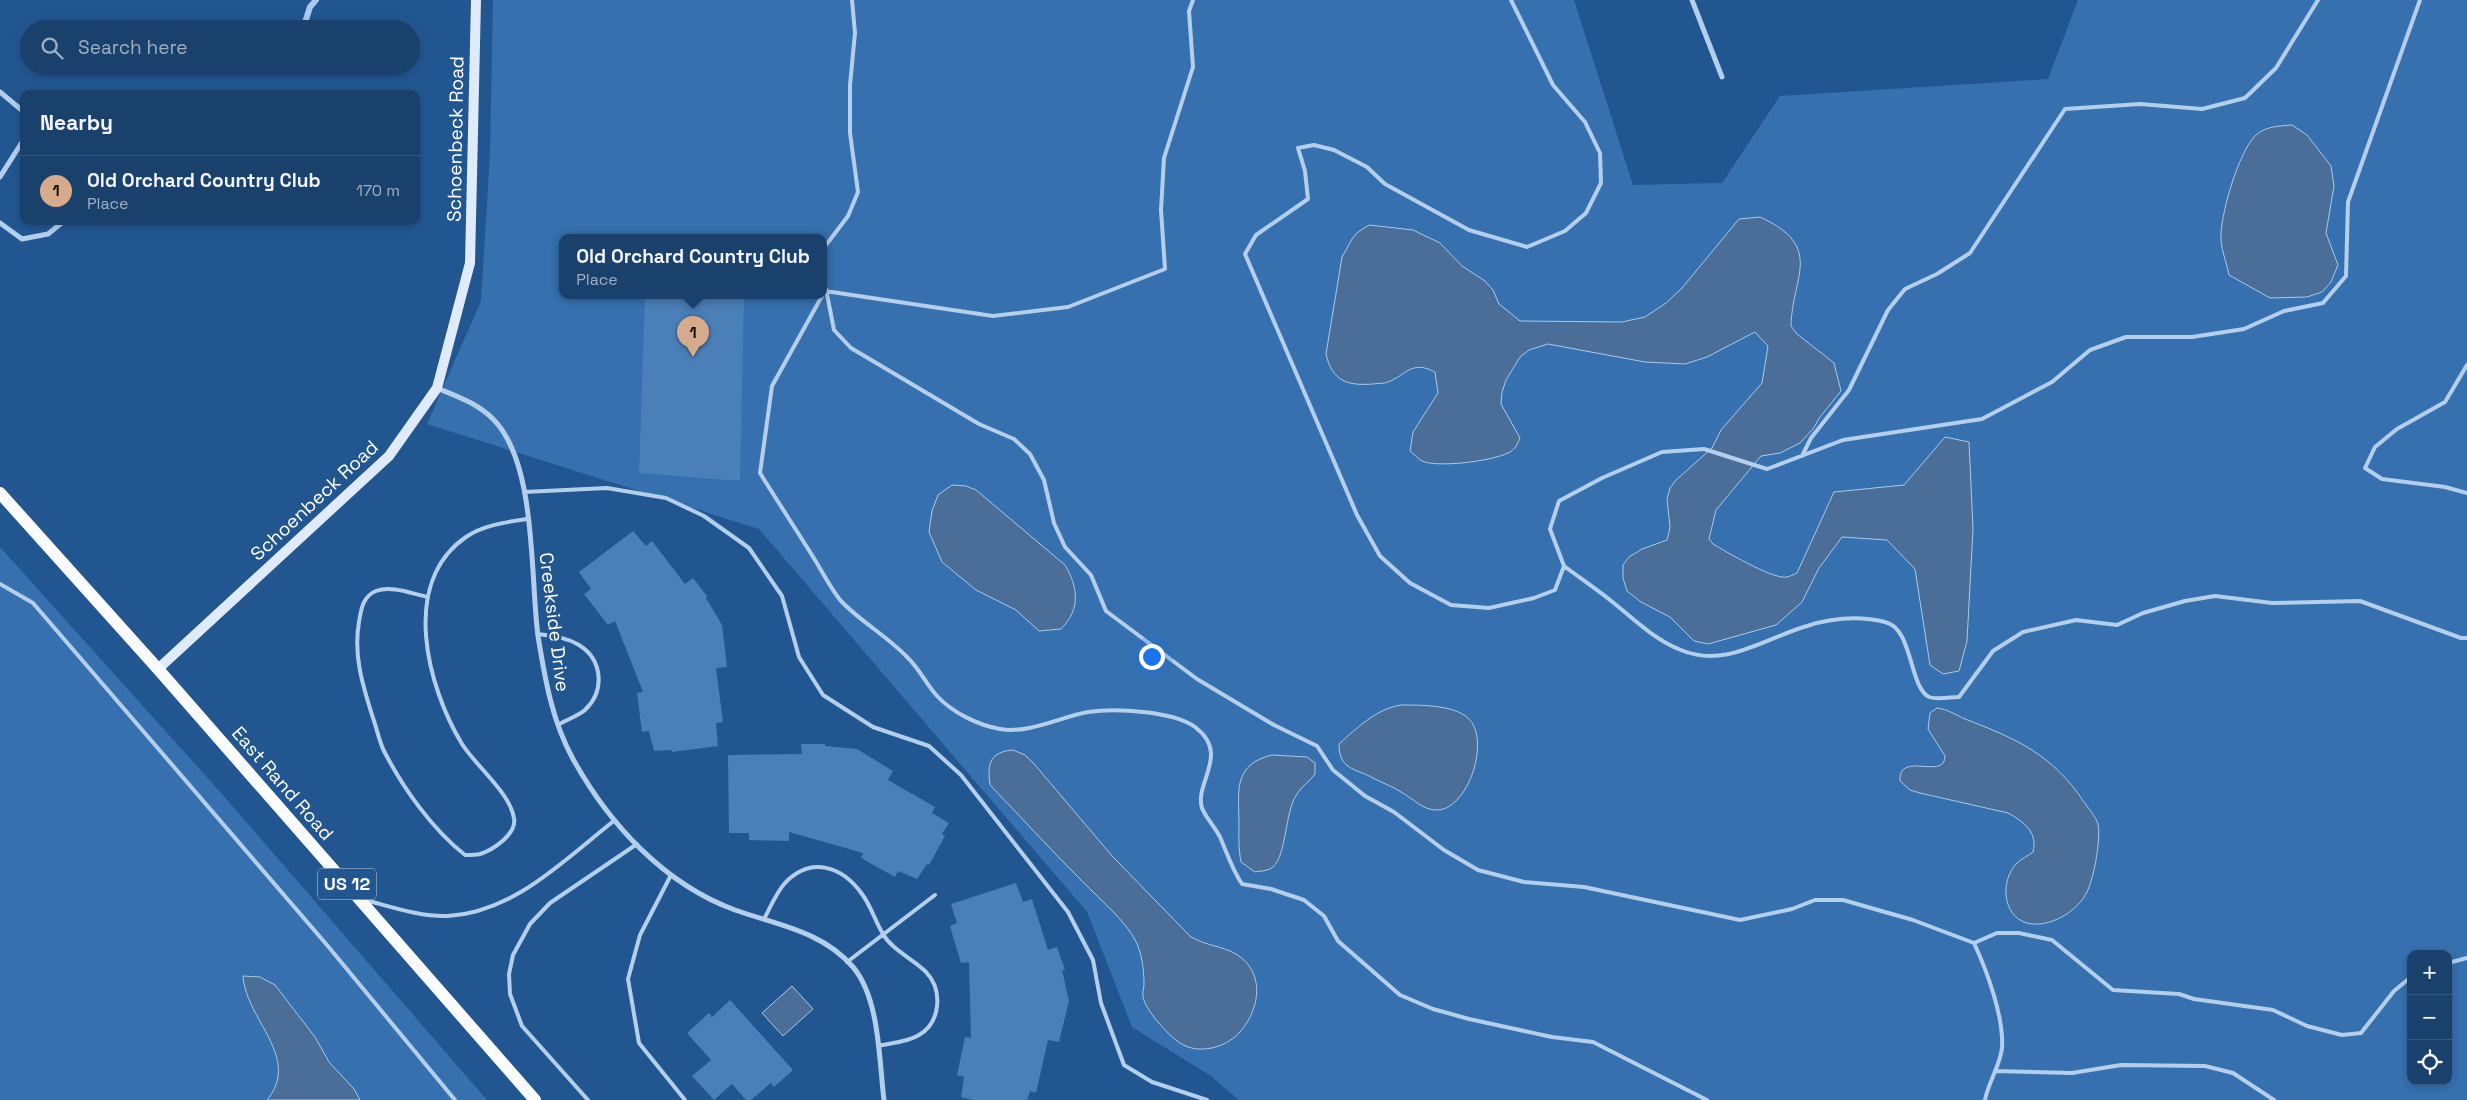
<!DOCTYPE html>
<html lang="en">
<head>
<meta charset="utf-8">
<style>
  :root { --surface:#1a406c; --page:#274b74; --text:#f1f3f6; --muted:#9fafc2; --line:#38597f; --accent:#d6ab8b }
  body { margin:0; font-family:"Space Grotesk",sans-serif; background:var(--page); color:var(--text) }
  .controls { position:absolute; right:15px; bottom:15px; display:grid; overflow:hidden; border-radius:10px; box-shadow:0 2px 8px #0003 }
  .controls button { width:45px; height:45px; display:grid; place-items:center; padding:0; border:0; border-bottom:1px solid var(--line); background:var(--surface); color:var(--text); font:25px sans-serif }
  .you { position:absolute; left:1151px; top:656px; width:18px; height:18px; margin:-12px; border:4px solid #fff; border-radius:50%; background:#1a73e8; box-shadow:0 0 0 8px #1a73e833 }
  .badge { display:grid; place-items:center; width:32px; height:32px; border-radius:50%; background:var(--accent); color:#111; font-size:16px; font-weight:700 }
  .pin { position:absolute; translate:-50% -41px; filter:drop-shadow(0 1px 2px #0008) }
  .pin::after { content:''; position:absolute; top:26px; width:18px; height:15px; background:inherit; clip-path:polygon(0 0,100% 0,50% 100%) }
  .popup { position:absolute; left:559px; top:234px; width:268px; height:65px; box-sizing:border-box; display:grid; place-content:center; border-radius:10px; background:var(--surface); filter:drop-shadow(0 1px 4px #0005); font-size:16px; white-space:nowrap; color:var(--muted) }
  .popup b { font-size:19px; color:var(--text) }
  .popup::after { content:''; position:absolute; left:50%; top:100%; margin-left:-10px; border:10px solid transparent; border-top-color:var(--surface) }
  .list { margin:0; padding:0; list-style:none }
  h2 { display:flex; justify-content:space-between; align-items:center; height:65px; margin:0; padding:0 20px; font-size:21px }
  h2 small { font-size:16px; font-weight:400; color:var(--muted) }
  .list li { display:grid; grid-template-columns:32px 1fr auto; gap:15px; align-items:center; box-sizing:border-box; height:70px; padding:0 20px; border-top:1px solid var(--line) }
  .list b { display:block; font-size:19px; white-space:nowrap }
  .list p { margin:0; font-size:16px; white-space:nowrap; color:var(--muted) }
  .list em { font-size:16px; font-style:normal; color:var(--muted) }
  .icon { flex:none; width:28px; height:28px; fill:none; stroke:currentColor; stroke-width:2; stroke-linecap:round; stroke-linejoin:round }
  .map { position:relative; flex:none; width:2467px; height:1100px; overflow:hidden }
  .search { position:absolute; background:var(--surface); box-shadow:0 2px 8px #0003; left:20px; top:20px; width:400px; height:55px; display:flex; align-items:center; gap:12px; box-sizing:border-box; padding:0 18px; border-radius:28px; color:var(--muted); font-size:19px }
  .panel { position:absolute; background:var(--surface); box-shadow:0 2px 8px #0003; left:20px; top:90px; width:400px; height:135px; border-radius:10px }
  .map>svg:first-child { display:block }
  .green { fill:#3670ae; fill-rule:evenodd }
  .water { fill:#4a6e97; stroke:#a7caee }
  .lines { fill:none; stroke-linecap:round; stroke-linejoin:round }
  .stream { stroke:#a7caee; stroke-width:6 }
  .building { fill:#4b7fb7 }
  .service { stroke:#b3cfec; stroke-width:4 }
  .minor { stroke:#b3cfec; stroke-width:5 }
  .secondary { stroke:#dfebfa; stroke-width:10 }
  .primary { stroke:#f9fbff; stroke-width:12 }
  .labels { text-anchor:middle; stroke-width:5; stroke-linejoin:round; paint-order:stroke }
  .shield { fill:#225690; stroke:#bdccde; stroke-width:1 }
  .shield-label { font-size:18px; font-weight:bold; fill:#fff }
  .street-label { font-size:19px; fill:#fff; stroke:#225690 }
</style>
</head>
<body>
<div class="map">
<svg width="2467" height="1100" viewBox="0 0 2467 1100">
  <rect width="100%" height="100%" fill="#225690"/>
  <path class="green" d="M493,0H1574L1633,185L1722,183L1780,96L2048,79L2078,0H2467V1100H1239L1211,1076L1132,1027L1087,912L759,529L427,424L481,301L490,155ZM563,238H823V296H563ZM2411,954H2448V1081H2411Z
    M0,547L222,794L487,1100H0Z"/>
  <path class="water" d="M2292,125L2307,135L2331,166L2334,186L2326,233L2338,265L2331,282L2322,292L2307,297L2270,298L2229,275C2227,264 2222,252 2221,241C2219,218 2239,150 2256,135C2266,126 2280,126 2292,125Z
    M1760,217C1825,247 1792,276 1791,326L1797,334L1834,363L1841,391L1820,417L1813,429L1800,443L1780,453L1761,456L1716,510L1709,539L1713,544C1728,553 1766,575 1782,577C1788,578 1792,575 1797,573L1834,492L1904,485L1945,437L1969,442L1973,529L1967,641L1959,671L1943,674L1930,665L1915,569L1887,540L1842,537L1819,568L1802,602L1776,625L1708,644L1694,641L1670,617L1641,602L1627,591L1623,578V565L1629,557L1642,549L1667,540L1670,527L1667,499L1670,488L1676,480L1712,448L1721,430L1762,383L1768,346L1755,332L1707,357L1685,364L1645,362L1548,344L1529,350L1520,357L1506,380L1502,392L1501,404L1520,438C1517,445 1515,450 1508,453C1492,461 1438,468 1422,461C1418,459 1414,454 1410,451L1413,432L1438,393L1435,372C1411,360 1408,374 1388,382C1384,384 1377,383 1373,384C1347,386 1332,381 1326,354L1342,257L1352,239L1358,232L1369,225L1413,230L1440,243L1462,266L1485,281L1493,290L1499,304L1520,321L1622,322L1645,317L1666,303L1682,288L1739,219Z
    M952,485L966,486L976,490L1065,565C1078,587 1081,609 1061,629L1039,631L1016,610L976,590L942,562L929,532L932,511L938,495Z
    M1402,705C1421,705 1454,705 1468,718C1491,739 1469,808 1438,810C1424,811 1412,798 1401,792C1392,786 1382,783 1373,778C1355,768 1339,770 1339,744C1357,728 1377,708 1402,705Z
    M1937,708C1947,709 1956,715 1965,719C2017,739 2052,754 2084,802C2088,808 2096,817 2098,824C2101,839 2094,878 2087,892C2078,911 2049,929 2027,923C2002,916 2000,880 2017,863C2021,859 2028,856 2033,852C2038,832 2024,822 2008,813L1920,793L1910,790L1900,781C1898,750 1945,781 1945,756L1928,729L1930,713Z
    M1013,750L1025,755L1035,765L1113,857L1191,937C1206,945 1215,945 1230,951C1266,967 1262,1008 1239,1033C1225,1048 1198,1055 1180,1043C1169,1036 1144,1009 1143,996C1142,992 1144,988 1144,984C1144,971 1142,952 1135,940C1125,920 1095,895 1079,878C1049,848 1020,816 990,785C987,763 990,752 1013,750Z
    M1272,755L1307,757L1315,763V774C1310,781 1302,786 1297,794C1284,812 1287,861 1270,869C1266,871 1260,871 1255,872L1241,862C1238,847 1239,833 1239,819C1238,788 1235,764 1272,755Z
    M243,976L260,977L275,985L315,1037L329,1062L354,1089L360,1100H267C302,1058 246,1020 243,976Z
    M792,986L813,1009L783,1036L762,1013Z"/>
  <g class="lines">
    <path class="stream" d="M303,29L310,7L316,0"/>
  </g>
  <path class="building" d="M645,296H744L740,481L639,473Z
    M633,531L646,546L652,541L685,584L693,578L707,596L706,598L722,625L727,667L716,668L723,722L716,723L718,746L672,752V750L654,751L649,731L642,732L637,693L643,692L615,621L608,625L584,594L591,589L579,572Z
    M801,744H825V746L857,749L893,771L888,780L935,807L932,813L949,823L942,834L945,836L929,865L927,864L917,879L898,871L895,877L861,858L863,853L789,832V841L749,840V833H729L728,755L802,754Z
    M1016,883L1023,902L1032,899L1048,950L1057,947L1065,970H1062L1069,1001L1059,1042L1048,1040L1036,1093L1030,1091L1027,1100H973L961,1097L964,1077L957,1075L965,1037L971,1038L969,962L961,963L950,926L957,923L951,904Z
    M730,1000L793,1070L774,1087L771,1083L751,1100H746L732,1084L714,1100L692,1076L711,1060L687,1033L709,1013L712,1017Z"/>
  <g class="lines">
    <path class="service" d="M1511,0L1553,85L1585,122L1600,153L1601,183L1586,213L1565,231L1527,247L1469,230L1385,184L1367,167L1334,150L1314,145L1298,148L1305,171L1308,199L1256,235L1245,254L1357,515L1380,556L1410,583L1451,605L1489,608L1534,598L1555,590L1564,566L1550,529L1559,501L1602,478L1662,452L1704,449L1767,469L1843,440L1982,419L2052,382L2090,350L2126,337H2192L2244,329L2284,311L2323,303L2346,276L2348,202L2420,0
      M823,249L848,216L858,192L850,133V85L855,33L852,0
      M823,286L826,289L834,330L851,348L979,424L1014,439L1030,454L1044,480L1054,523L1065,547L1091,575L1106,611L1197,679L1274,725L1317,746L1333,770L1365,796L1394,812L1444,850L1478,870L1524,882L1584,887L1740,920L1792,909L1815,900H1843L1913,920L1974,943
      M825,291L993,316L1068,307L1165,269L1161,210L1164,158L1193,67L1189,11L1193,0
      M822,296L772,386L760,473C778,502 797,531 815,560C823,573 831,589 841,601C861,622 887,636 907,657C919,668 926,684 937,696C953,713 978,725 1000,729C1030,734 1060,717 1088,712C1115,708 1173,711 1195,727C1231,754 1194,783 1202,808C1206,818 1215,827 1220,837C1227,853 1232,869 1242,884L1271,889L1304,900L1324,916L1338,941L1400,995L1433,1009L1469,1019L1552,1037L1593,1042L1707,1100
      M2467,365L2445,402L2397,429L2375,447L2365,468L2382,479L2445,487L2467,493
      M1802,456L1811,438L1849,390L1888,310L1905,289L1937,274L1970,253L2065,109L2140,104L2202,109L2245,98L2276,68L2318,0
      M524,492L607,488L666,498L704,516L749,548L782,596L799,657L823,695L873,727L929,746L961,775L1068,912L1093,960L1101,1003L1124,1065L1152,1082L1207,1100
      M1564,566C1580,578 1595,588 1610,600C1633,618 1653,639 1681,650C1725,669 1765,638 1807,626C1832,618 1860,616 1885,622C1913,628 1909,687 1929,697C1937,700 1951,697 1959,697L1993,651L2023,632L2076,620L2117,625L2143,613L2185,601L2215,596L2272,603L2360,601L2461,638H2467
      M0,584L33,603L327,945L455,1100
      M428,597C413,594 391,585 376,591C363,596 361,609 359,622C353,656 363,686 373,718C377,729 379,741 384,751C403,788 432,829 465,855C470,855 476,855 480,854C493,850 517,834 514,818C510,793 476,766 462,744C428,688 399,583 466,537C483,525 507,522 527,519
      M538,634C552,636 566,637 579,645C603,660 605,691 585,710C578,716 566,720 558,725
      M671,875L640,935L628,979L639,1043L685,1100
      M365,900C392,907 420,917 448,916C515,912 565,859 615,820
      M764,919C770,908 776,893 785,883C811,856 842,866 862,894C871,906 875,921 883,934C892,950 913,959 926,972C943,990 941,1022 919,1035C908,1042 891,1043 878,1046
      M847,962L935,895
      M2448,963L2467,958
      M1995,1071L2072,1073L2121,1065L2205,1066L2233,1073L2274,1100
      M588,1100L522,1026L510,994L509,974L513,955L530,924L550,903L637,844
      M1985,1100C1988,1083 2000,1066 2002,1048C2004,1017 1987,971 1974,943L1997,933H2019L2052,940L2113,990L2179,994L2194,999L2273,1010L2307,1026L2342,1035L2361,1033L2394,991L2411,977"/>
    <path class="minor" d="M1692,0L1722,77
      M0,92L24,112
      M0,177L24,139
      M0,223L22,239L48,234L64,221
      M437,388C456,396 477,403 493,419C537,463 530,576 538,636C545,679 552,721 573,759C609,824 664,884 735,910C777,925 822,931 853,967C880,999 879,1061 884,1100"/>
    <path class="secondary" d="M158,669L389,456L437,388L470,263L476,0"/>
    <path class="primary" d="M0,493L158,669L535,1100"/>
  </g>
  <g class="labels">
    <rect class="shield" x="318" y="868.5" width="58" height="31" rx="4"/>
    <g class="shield-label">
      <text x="347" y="890">US 12</text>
    </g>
    <g class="street-label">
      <text transform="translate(455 139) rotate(-89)" y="7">Schoenbeck Road</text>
      <text transform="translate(314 500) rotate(-43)" y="7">Schoenbeck Road</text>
      <text transform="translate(555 622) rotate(83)" y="7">Creekside Drive</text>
      <text transform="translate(283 783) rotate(49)" y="7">East Rand Road</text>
    </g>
  </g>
</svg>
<div class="controls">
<button>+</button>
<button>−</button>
<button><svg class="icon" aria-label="locate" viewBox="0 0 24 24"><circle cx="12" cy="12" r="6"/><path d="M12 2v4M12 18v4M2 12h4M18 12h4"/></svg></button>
</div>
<div class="you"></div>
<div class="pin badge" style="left:693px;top:357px">1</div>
<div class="popup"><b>Old Orchard Country Club</b>Place</div>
<div class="search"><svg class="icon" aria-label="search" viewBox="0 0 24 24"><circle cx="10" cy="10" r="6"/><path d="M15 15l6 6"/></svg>Search here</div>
<section class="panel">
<h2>Nearby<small></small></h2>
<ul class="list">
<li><span class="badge">1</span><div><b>Old Orchard Country Club</b><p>Place</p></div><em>170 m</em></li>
</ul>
</section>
</div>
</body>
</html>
